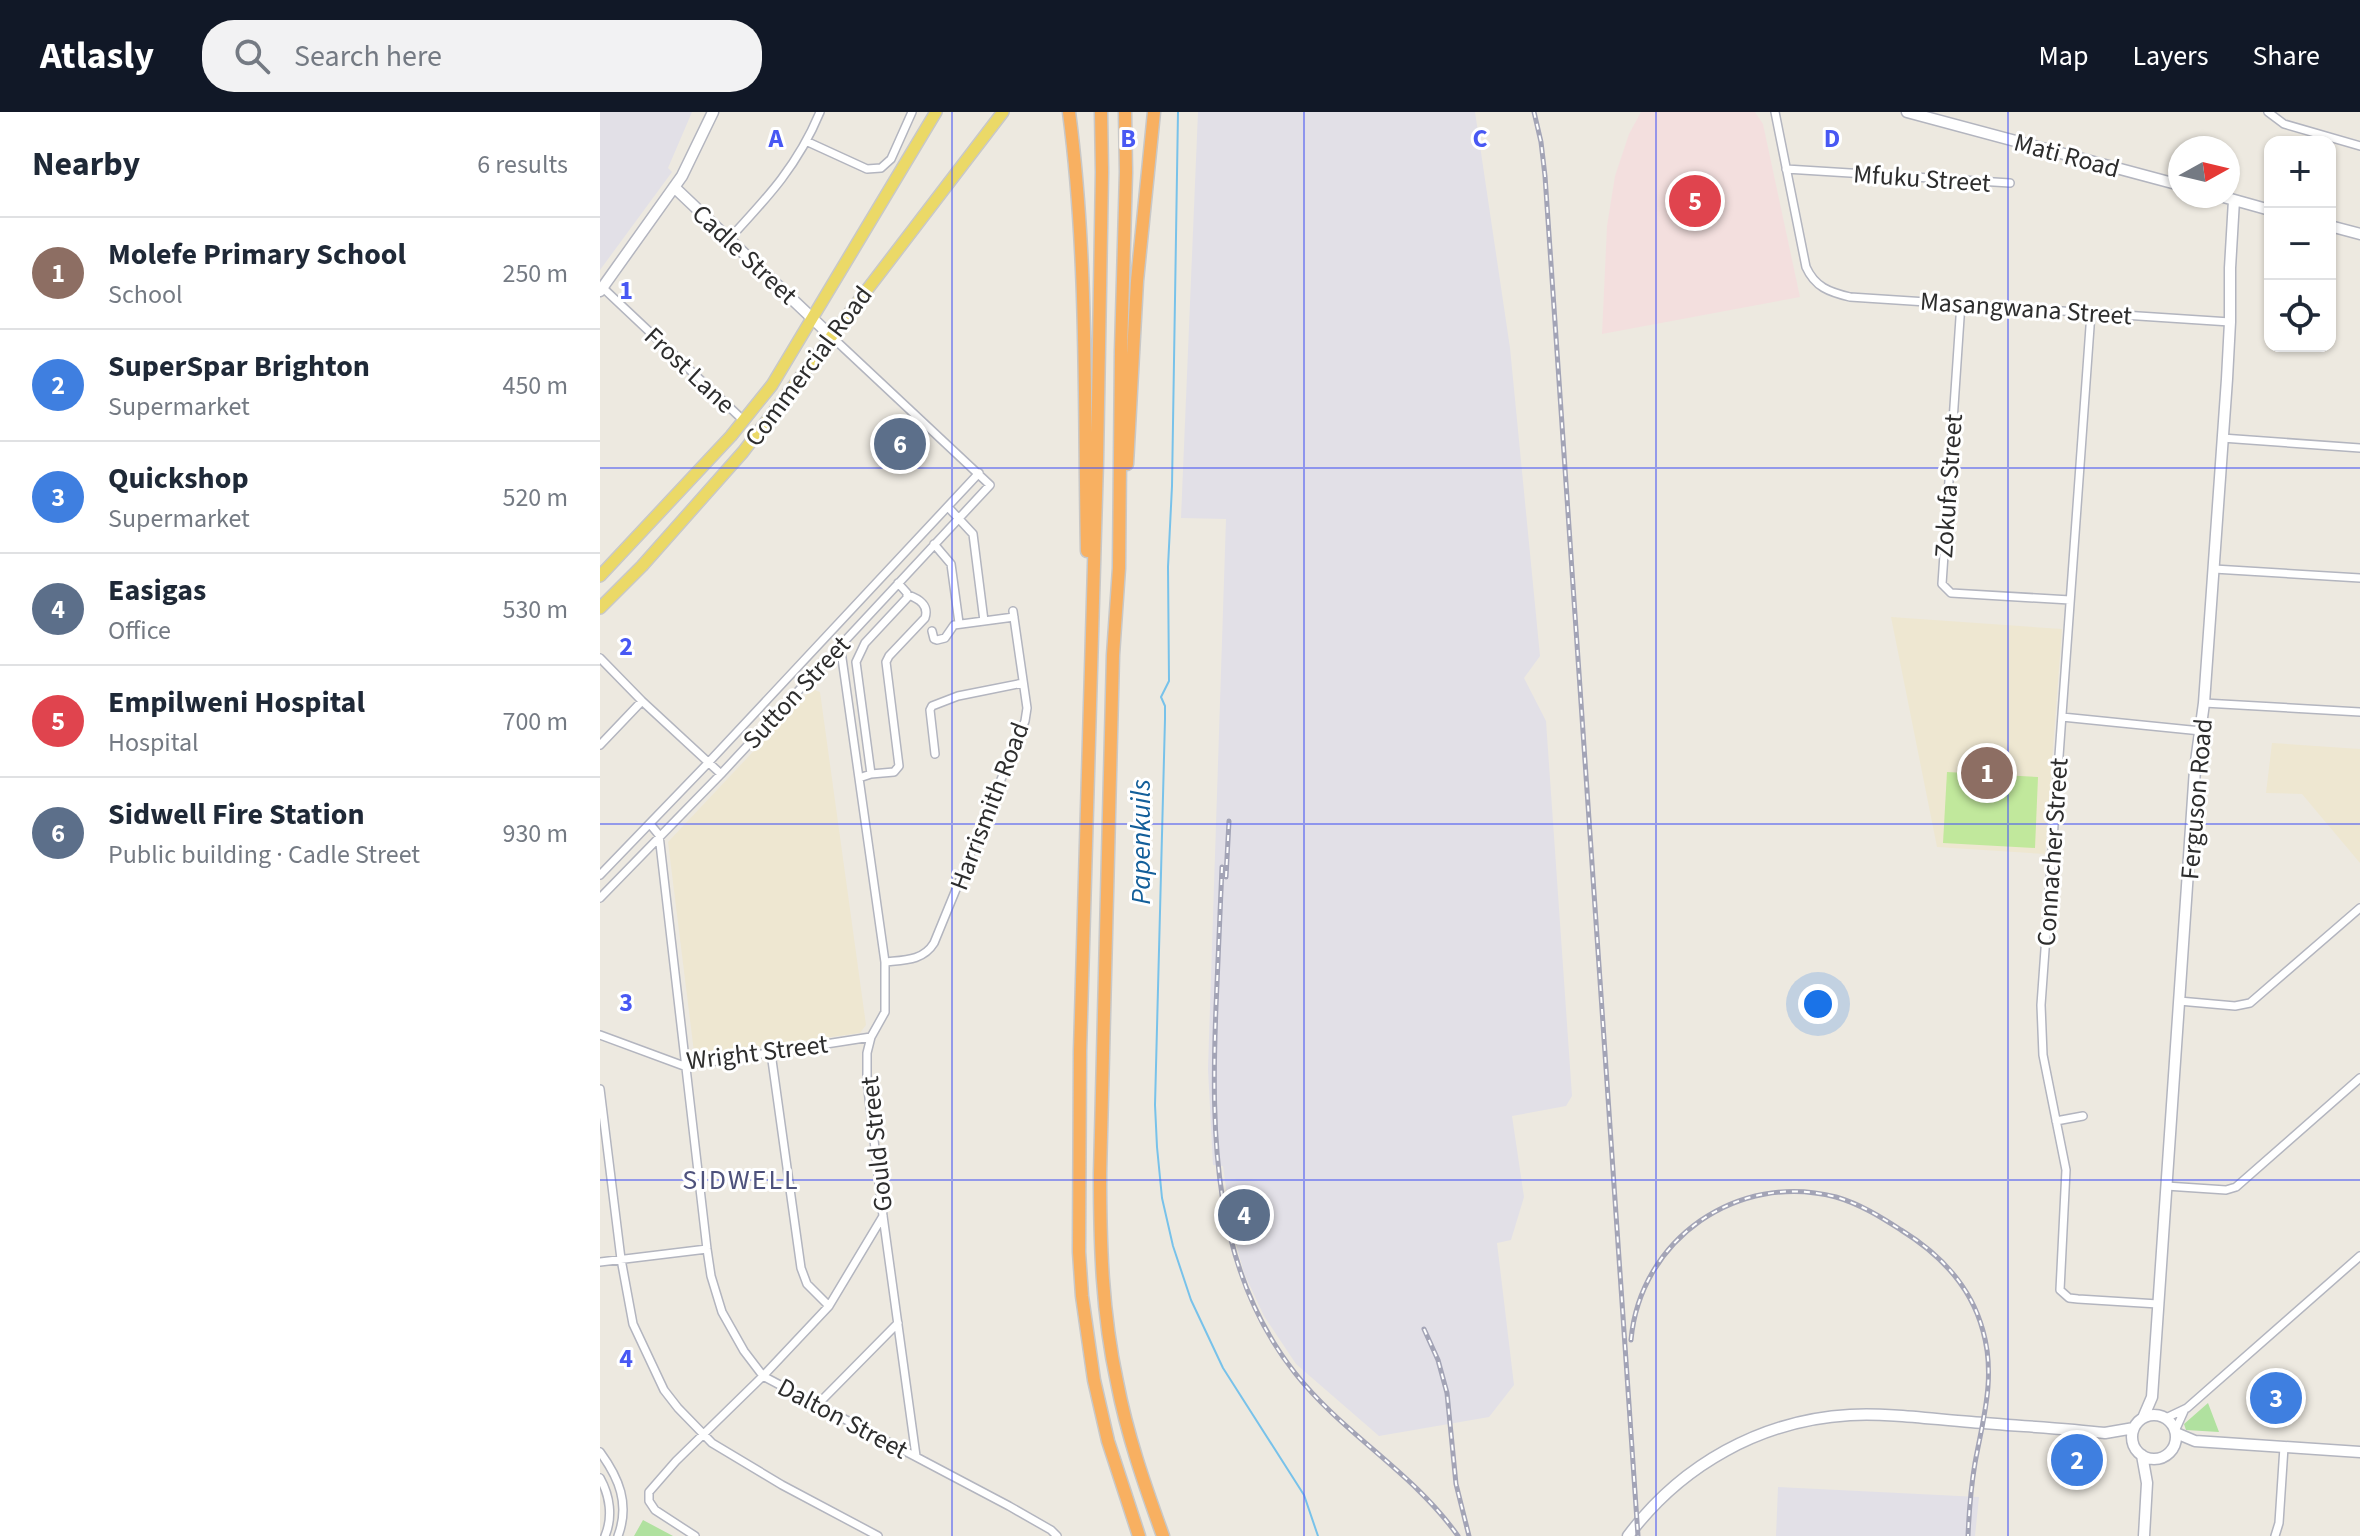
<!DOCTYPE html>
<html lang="en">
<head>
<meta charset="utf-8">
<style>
  :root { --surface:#fff; --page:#f2f2f3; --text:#1f2937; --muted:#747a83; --line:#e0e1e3; --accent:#111827 }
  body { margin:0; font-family:"Source Sans 3",sans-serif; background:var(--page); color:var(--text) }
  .controls { position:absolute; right:24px; top:24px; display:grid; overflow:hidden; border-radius:16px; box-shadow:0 2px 6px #0004 }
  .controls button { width:72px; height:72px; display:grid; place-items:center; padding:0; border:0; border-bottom:2px solid var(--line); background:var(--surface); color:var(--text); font:40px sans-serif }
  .compass { position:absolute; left:1568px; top:24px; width:72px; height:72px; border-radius:50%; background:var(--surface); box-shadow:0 2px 6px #0004; rotate:82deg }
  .you { position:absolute; left:1218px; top:892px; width:28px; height:28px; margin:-20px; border:6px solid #fff; border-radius:50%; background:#1a73e8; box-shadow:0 0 0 12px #1a73e833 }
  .badge { display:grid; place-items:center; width:52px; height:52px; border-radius:50%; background:var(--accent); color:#fff; font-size:26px; font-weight:700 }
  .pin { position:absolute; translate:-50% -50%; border:4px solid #fff; box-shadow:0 2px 8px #0006 }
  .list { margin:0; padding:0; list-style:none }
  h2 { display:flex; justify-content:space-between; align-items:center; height:104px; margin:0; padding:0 32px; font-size:34px }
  h2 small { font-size:26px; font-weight:400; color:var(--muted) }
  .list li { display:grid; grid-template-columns:52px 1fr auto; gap:24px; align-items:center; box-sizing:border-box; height:112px; padding:0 32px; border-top:2px solid var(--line) }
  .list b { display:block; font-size:30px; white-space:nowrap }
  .list p { margin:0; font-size:26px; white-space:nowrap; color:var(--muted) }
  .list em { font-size:26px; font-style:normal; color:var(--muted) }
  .icon { flex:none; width:44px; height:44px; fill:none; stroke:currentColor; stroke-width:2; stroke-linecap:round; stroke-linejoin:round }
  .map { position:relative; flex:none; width:1760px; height:1424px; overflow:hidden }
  header { display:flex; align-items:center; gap:48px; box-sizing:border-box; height:112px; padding:0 40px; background:var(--accent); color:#fff }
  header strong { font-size:38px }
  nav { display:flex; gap:44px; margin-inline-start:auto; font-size:28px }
  .search { width:560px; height:72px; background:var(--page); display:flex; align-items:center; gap:20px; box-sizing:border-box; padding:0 28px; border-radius:32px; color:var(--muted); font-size:30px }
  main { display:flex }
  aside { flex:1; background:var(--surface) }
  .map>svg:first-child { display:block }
  .industrial { fill:#e2e0e7 }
  .education { fill:#eee7d1 }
  .medical { fill:#f3dfde }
  .green { fill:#b0e19f }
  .pitch { fill:#c1e89c }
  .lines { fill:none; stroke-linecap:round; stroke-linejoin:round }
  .stream { stroke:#78c2ea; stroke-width:2 }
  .street-casing { stroke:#b3b5bf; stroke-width:10 }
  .secondary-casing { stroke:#b3b5bf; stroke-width:13 }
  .primary-casing { stroke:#c8c8c8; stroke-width:14 }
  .highway-casing { stroke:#c8c8c8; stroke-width:15 }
  .street { stroke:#fff; stroke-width:7 }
  .secondary { stroke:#fff; stroke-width:10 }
  .primary { stroke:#ebd967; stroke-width:11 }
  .highway { stroke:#f8b061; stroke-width:12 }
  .rail-casing { stroke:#a3a4b6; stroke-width:5 }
  .rail { stroke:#fff; stroke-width:2; stroke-dasharray:6; stroke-linecap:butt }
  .grid { fill:none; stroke:#4858f3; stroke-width:2; stroke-opacity:0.55 }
  .labels { text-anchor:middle; stroke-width:6; stroke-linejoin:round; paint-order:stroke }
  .street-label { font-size:26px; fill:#2d2d2d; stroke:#fff }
  .water-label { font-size:28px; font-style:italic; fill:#135f9a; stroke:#fff }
  .neighbourhood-label { font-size:28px; letter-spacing:2px; fill:#4e527c; stroke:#fff }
  .grid-label { font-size:26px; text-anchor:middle; font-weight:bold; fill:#4858f3; stroke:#fff; stroke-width:6; stroke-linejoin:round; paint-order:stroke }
</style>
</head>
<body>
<header>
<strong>Atlasly</strong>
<div class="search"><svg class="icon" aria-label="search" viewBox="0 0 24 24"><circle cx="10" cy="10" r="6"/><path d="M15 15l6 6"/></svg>Search here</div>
<nav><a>Map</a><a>Layers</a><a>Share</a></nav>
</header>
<main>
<aside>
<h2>Nearby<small>6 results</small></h2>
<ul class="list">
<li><span class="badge" style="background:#8d6e63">1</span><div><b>Molefe Primary School</b><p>School</p></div><em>250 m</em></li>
<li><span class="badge" style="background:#3f7fe0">2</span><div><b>SuperSpar Brighton</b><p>Supermarket</p></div><em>450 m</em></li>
<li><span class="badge" style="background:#3f7fe0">3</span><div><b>Quickshop</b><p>Supermarket</p></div><em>520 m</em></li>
<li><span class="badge" style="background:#5c6f8a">4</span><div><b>Easigas</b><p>Office</p></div><em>530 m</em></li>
<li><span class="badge" style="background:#e0444e">5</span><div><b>Empilweni Hospital</b><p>Hospital</p></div><em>700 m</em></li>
<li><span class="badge" style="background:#5c6f8a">6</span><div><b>Sidwell Fire Station</b><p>Public building · Cadle Street</p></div><em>930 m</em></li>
</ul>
</aside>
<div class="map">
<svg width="1760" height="1424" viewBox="0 0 1760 1424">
  <rect width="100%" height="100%" fill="#ede9e0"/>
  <path class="industrial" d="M0,0H92L68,56L72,60L0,158Z
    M598,0H875L910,236L940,544L924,566L946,609L972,984L966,994L912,1004L924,1085L911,1128L897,1131L914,1273L889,1305L779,1324L696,1252L664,1204L644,1161L631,1113L623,1054L613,1053L608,957L626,407L581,406Z
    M1178,1375L1379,1385L1375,1424H1176Z"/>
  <path class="education" d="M1291,505L1462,517L1445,742L1337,735Z
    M212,577L220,580L266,913L260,921L102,943L94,940L68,730Z
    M1672,631L1760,637V751L1702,682L1666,681Z"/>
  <path class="medical" d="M1041,0H1155L1163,12L1200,185L1002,222L1007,114L1015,64L1029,22Z"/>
  <path class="green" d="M1608,1291L1619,1320L1586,1318L1584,1312Z
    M43,1408L73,1424H34Z"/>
  <path class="pitch" d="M1347,660L1438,665L1435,736L1343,731Z"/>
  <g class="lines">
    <path class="stream" d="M578,0L572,374L568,455L569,569L561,585L565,594V607L555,993L557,1035L562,1086L573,1134L591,1188L623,1256L704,1383L718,1424"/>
    <defs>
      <path id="street" d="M1175,0L1206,155C1215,175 1229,180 1250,185L1630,210
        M1668,0L1684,12L1760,34
        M208,30L267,57L281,56L291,47L312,0
        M1186,57L1410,71
        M130,126C168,85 198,53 220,0
        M3,176L143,308
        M1361,191L1342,472L1351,481L1470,488
        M1491,201L1441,893L1443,943L1466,1058L1460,1178L1469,1186L1478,1187L1558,1192
        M1622,326L1760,336
        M348,395L373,422L384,509
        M334,432L351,452L359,511
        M1614,457L1760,466
        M332,519L334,527L337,528L345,526L354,513L414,505
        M240,532L285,850V900L271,925L267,941V969L283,1104L316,1344
        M0,546L42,589L121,662
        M1604,591L1760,600
        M1462,605L1601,619
        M0,633L42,589
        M335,642L330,598L332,594L358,584L423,571
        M271,662L256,550L265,531L307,486V481L298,471
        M259,666L271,662L294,660L299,654L286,550L289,544L325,506C329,494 320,487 308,483
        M50,712L59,723L107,1137L111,1164L122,1200L144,1239L163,1264L409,1394L451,1418L457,1424
        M0,763L108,651L379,361
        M0,786L121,662L390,373L232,225
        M285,850C304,848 323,849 334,831L425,609L427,596L413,499
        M1579,889L1635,894L1650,891L1760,796
        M0,923L84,954L271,925
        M171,941L201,1156L207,1172L229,1194
        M0,977L21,1147L33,1212L64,1278L78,1296L112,1331L182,1373L278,1424
        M1456,1009L1483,1004
        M1566,1074L1626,1078L1636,1075L1760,966
        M0,1150L107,1137
        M218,1292L298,1211
        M1566,1306L1587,1296L1760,1144
        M1575,1319L1584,1299
        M0,1340C19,1366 30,1392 18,1424
        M0,1366C10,1384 13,1405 5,1424
        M95,1424L55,1398L49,1389V1380L76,1349L163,1264L229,1194L283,1104
        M1675,1424L1679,1411L1684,1335"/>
      <path id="secondary" d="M1307,0L1580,73
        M74,75L232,225
        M1620,84L1670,98
        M1730,114L1760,122
        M0,179L82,64L113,0
        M1532 1325a22 22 0 1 1 44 0a22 22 0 1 1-44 0Z
        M1543,1306L1552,1285L1595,657L1604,591L1627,267L1630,210V156L1634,88
        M1576,1321L1595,1329L1760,1340
        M1542,1343L1547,1371L1544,1424
        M1028,1424C1081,1353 1161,1308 1250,1303C1290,1301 1331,1307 1371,1310C1416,1314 1460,1316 1505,1321L1534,1316"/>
      <path id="primary" d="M0,464L131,324L172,273L336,0
        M0,496L42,454L143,340L403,0"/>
      <path id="highway" d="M469,0C488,145 484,293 487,439
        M501,0L502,60L497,349L480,939L479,1140L482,1184L494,1268L508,1329L539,1424
        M525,0L526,60L521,239L519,456L513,543L500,1062C500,1132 502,1201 517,1270C527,1323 545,1374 563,1424
        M527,352L537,169L554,0"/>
    </defs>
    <use href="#street" class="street-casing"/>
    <use href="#secondary" class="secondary-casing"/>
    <use href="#primary" class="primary-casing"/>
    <use href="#highway" class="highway-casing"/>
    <use href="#street" class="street"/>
    <use href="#secondary" class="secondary"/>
    <use href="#primary" class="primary"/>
    <use href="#highway" class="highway"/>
    <defs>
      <path id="rail" d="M934,0L941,30L945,64L1038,1424
        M622,755C620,802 618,849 616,895C611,1022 612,1156 695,1261C743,1322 813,1360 858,1424
        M626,765L629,709
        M824,1217L838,1248L847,1281L856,1372L869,1424
        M1031,1228C1040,1127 1138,1059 1236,1085C1260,1092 1281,1105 1301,1118C1340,1142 1371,1174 1383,1219C1396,1265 1383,1307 1375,1351C1371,1375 1369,1400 1368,1424"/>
    </defs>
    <use href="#rail" class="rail-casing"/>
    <use href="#rail" class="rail"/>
  </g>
  <path class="grid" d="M352,0V1424M704,0V1424M1056,0V1424M1408,0V1424M0,356H1760M0,712H1760M0,1068H1760"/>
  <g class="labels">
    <g class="street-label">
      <text transform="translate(1467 43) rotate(15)" y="9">Mati Road</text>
      <text transform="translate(1322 66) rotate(4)" y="9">Mfuku Street</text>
      <text transform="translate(145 142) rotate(43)" y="9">Cadle Street</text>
      <text transform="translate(1426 196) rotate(4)" y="9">Masangwana Street</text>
      <text transform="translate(208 254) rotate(-53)" y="9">Commercial Road</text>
      <text transform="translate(90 258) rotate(43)" y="9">Frost Lane</text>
      <text transform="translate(1348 374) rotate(-86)" y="9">Zokufa Street</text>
      <text transform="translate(196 580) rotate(-47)" y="9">Sutton Street</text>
      <text transform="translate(1596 687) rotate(-85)" y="9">Ferguson Road</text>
      <text transform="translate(389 694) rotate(-69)" y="9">Harrismith Road</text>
      <text transform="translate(1452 740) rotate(-86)" y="9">Connacher Street</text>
      <text transform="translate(157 940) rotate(-7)" y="9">Wright Street</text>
      <text transform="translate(276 1032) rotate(-96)" y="9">Gould Street</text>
      <text transform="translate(243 1306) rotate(28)" y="9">Dalton Street</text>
    </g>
    <g class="water-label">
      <text transform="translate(540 730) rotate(-90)" y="10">Papenkuils</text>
    </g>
    <g class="neighbourhood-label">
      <text x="141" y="1077">SIDWELL</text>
    </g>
  </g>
  <g class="grid-label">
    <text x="176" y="35">A</text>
    <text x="528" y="35">B</text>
    <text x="880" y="35">C</text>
    <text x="1232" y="35">D</text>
    <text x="26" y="187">1</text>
    <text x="26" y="543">2</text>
    <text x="26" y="899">3</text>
    <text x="26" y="1255">4</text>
  </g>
</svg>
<div class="controls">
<button>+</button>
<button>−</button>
<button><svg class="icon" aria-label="locate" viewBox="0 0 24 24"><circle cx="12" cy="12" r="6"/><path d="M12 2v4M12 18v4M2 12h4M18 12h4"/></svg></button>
</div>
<svg class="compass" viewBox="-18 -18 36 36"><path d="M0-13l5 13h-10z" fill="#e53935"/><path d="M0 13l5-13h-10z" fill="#747a83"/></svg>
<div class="you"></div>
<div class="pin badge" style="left:1387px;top:661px;background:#8d6e63">1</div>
<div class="pin badge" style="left:1477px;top:1348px;background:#3f7fe0">2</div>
<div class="pin badge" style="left:1676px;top:1286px;background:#3f7fe0">3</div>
<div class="pin badge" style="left:644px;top:1103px;background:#5c6f8a">4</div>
<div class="pin badge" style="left:1095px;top:89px;background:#e0444e">5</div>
<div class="pin badge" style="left:300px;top:332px;background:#5c6f8a">6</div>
</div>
</main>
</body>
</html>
